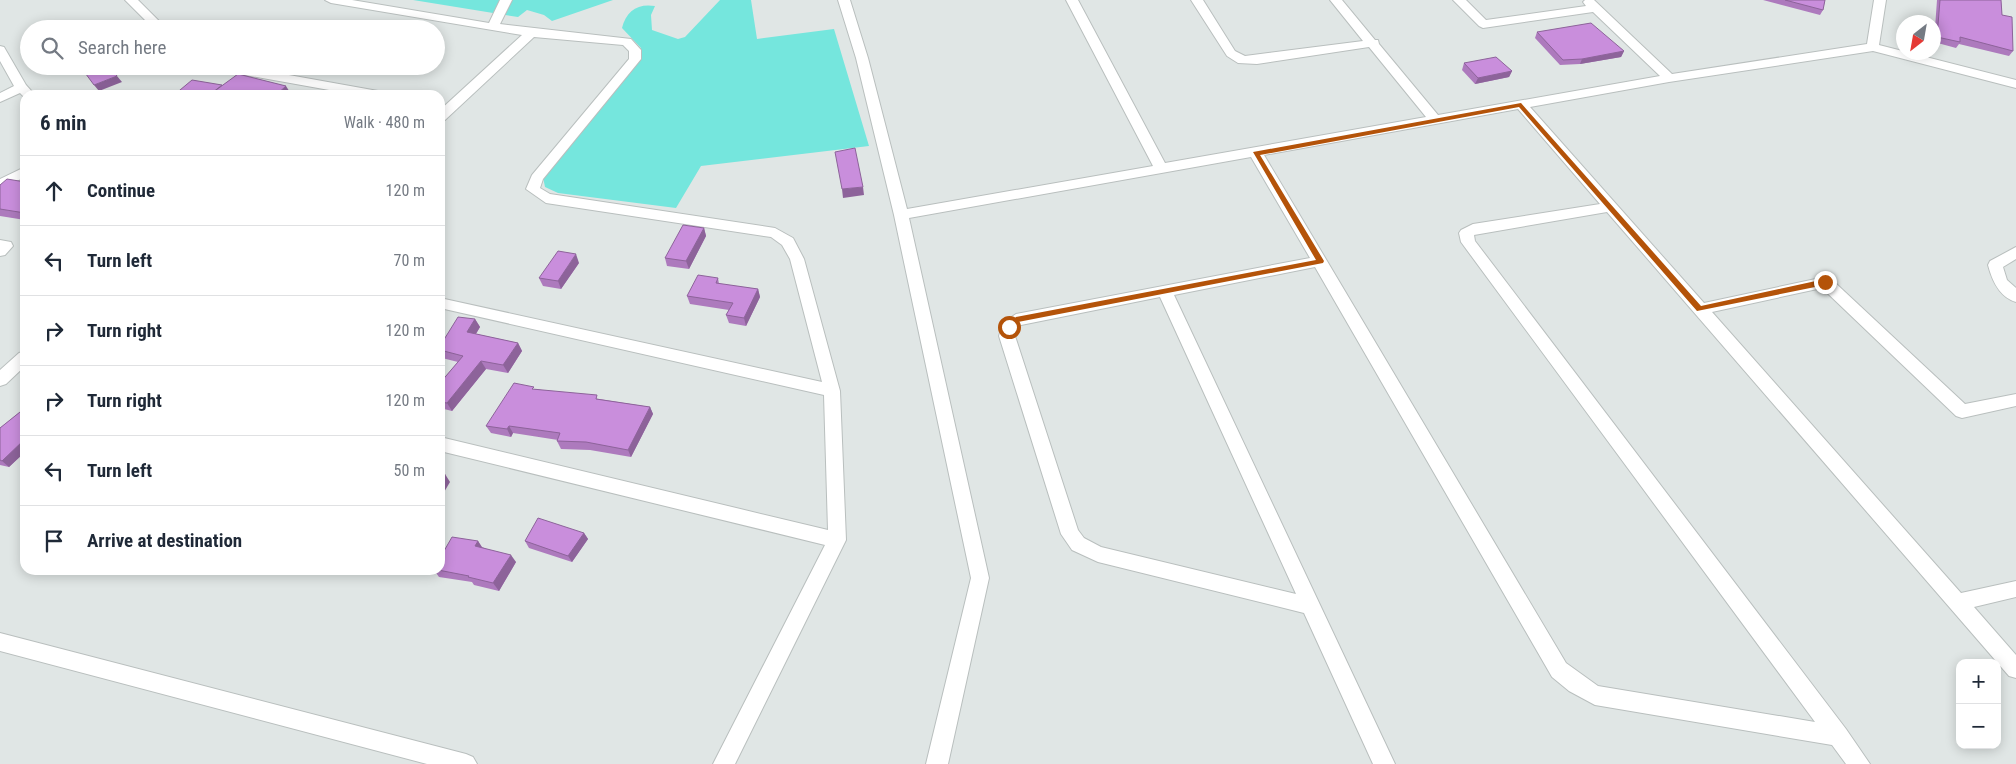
<!DOCTYPE html>
<html lang="en">
<head>
<meta charset="utf-8">
<style>
  :root { --surface:#fff; --page:#f2f2f3; --text:#1f2937; --muted:#747a83; --line:#e0e1e3 }
  body { margin:0; font-family:"Roboto Condensed",sans-serif; background:var(--page); color:var(--text) }
  .controls { position:absolute; right:15px; bottom:15px; display:grid; overflow:hidden; border-radius:10px; box-shadow:0 2px 12px #0003 }
  .controls button { width:45px; height:45px; display:grid; place-items:center; padding:0; border:0; border-bottom:1px solid var(--line); background:var(--surface); color:var(--text); font:25px sans-serif }
  .compass { position:absolute; left:1896px; top:15px; width:45px; height:45px; border-radius:50%; background:var(--surface); box-shadow:0 2px 12px #0003; rotate:211deg }
  .stop { position:absolute; width:15px; height:15px; margin:-11px; border:4px solid #b45309; border-radius:50%; background:#fff }
  .stop.end { background:#b45309; border-color:#fff; box-shadow:0 1px 5px #0008 }
  .list { margin:0; padding:0; list-style:none }
  h2 { display:flex; justify-content:space-between; align-items:center; height:65px; margin:0; padding:0 20px; font-size:21px }
  h2 small { font-size:16px; font-weight:400; color:var(--muted) }
  .list li { display:grid; grid-template-columns:32px 1fr auto; gap:15px; align-items:center; box-sizing:border-box; height:70px; padding:0 20px; border-top:1px solid var(--line) }
  .list b { display:block; font-size:19px; white-space:nowrap }
  .list em { font-size:16px; font-style:normal; color:var(--muted) }
  .icon { flex:none; width:28px; height:28px; fill:none; stroke:currentColor; stroke-width:2; stroke-linecap:round; stroke-linejoin:round }
  .map { position:relative; flex:none; width:2016px; height:764px; overflow:hidden }
  .search { position:absolute; background:var(--surface); box-shadow:0 2px 12px #0003; left:20px; top:20px; width:425px; height:55px; display:flex; align-items:center; gap:12px; box-sizing:border-box; padding:0 18px; border-radius:28px; color:var(--muted); font-size:19px }
  .panel { position:absolute; background:var(--surface); box-shadow:0 2px 12px #0003; left:20px; top:90px; width:425px; height:485px; border-radius:15px }
  .map>svg:first-child { display:block }
  .green { fill:#75e6dd }
  .lines { fill:none; stroke-linecap:round; stroke-linejoin:round }
  .minor-casing { stroke:#b9bfbe; stroke-width:2 }
  .minor { fill:#fff; fill-rule:evenodd }
  .wall { fill:#ad7abd }
  .shaded-wall { fill:#8d639a }
  .building { fill:#c98edc; stroke:#8d639a }
  .route { fill:#b45309 }
</style>
</head>
<body>
<div class="map">
<svg width="2016" height="764" viewBox="0 0 2016 764">
  <rect width="100%" height="100%" fill="#e0e6e5"/>
  <path class="green" d="M413,0H613L552,21L544,15L527,10L518,17Z
    M720,0H751L757,39L834,29L869,146L701,166L676,208L558,193L545,187L543,177L640,60L641,48L622,28C626,11 638,3 655,6L651,15L652,30L678,39L685,37Z"/>
  <g class="lines">
    <defs>
      <path id="minor" d="M125,0H138L167,29H154Z
        M325,0H352L489,23L500,0H512L500,24L631,39L641,50V59L543,179L540,188L550,194L775,228L793,238L804,259L840,391L846,540L735,764H713L825,545L440,451V437L828,530L824,395L440,308V298L822,382L790,259L782,245L771,237L546,203L526,189L532,175L629,59V51L623,45L534,37L445,120L440,121V110L522,35L331,3Z
        M838,0H850L868,58L907,209L1153,166L1066,0H1078L1165,163L1426,117L1369,47L1257,64L1238,63L1227,56L1191,0H1203L1235,51L1245,56L1363,41L1330,0H1342L1375,40H1378L1379,44L1438,115L1660,76L1593,12L1483,28L1479,26L1453,0H1466L1486,20L1586,6L1583,2L1585,0H1594L1672,74L1867,44L1874,0H1886L1879,45L2016,80V88L1873,51L1669,82L1530,107L1704,303L1825,277L1830,278L1965,404L2016,394V406L1962,418L1956,416L1822,288L1712,312L1961,593L2016,581V597L1974,607L2016,655V678L2009,676L1607,212L1474,235L1475,241L1846,729L1870,764H1846L1832,745L1595,705L1569,691L1552,677L1315,267L1174,295L1395,764H1373L1304,613L1098,562L1072,550L1061,534L999,336L1003,323L1016,314L1310,258L1251,157L909,218L989,578L948,764H926L971,578L894,215L856,58ZM1518,109L1600,204L1473,224L1461,230L1459,233L1461,242L1815,722L1598,686L1566,663L1264,155ZM1160,297L1296,594L1101,547L1084,538L1078,530L1015,336L1016,329L1021,325Z
        M0,46L4,47L26,85L35,95H25V98L20,93L0,102V93L14,86L0,61Z
        M211,66H239L378,91L384,95H357L217,70Z
        M25,167V177L0,189V179Z
        M0,240L11,242L13,246L5,255L0,256Z
        M2016,247V259L2003,267L2007,280L2016,288V302C1999,297 1992,280 1988,265L1990,261Z
        M25,351V366L6,384L0,386V370L19,353Z
        M0,633L466,754L473,757L477,764H427L0,651Z"/>
    </defs>
    <use href="#minor" class="minor-casing"/>
    <use href="#minor" class="minor"/>
  </g>
  <path class="wall" d="M1763,0H1825L1823,10L1820,15Z
    M1937,0H2001L2002,15L2013,51L2009,56L1959,44L1956,48L1934,42Z
    M1537,32L1624,51L1621,57L1580,64L1560,65L1535,38Z
    M1464,63L1512,71L1509,77L1475,84L1462,70Z
    M351,66H385L380,71L352,68Z
    M25,182V220L0,216V185Z
    M704,228L706,236L689,269L667,266L665,258Z
    M579,263L561,289L543,286L539,278Z
    M718,278L719,284L758,289L760,297L746,326L729,323L726,315L729,310L690,304L687,296Z
    M475,319L480,327L476,334L518,343L522,351L508,373L486,369L452,411L440,408V383L458,362L442,358L440,354V346Z
    M535,389L650,407L653,414L631,457L590,450L561,449L557,441L558,440L513,433L511,437L491,433L486,426Z
    M25,408V452L9,467L0,465V428Z
    M584,533L588,539L572,562L529,548L525,541Z
    M478,541L482,547L516,562L499,591L474,585L472,582L439,577L434,570H440Z"/>
  <path class="shaded-wall" d="M413,25L415,29H409Z
    M1624,51L1621,57L1580,64L1582,59Z
    M378,66H385L380,71Z
    M1512,71L1509,77L1475,84L1478,78Z
    M117,76L122,82L99,91L94,85Z
    M286,86L291,94L290,95H276Z
    M863,187L864,195L843,198L842,189Z
    M704,228L706,236L689,269L686,261Z
    M576,254L579,263L561,289L558,281Z
    M758,289L760,297L746,326L744,318Z
    M475,319L480,327L472,340L467,332Z
    M518,343L522,351L508,373L503,365Z
    M481,361L486,369L452,411L447,403Z
    M650,407L653,414L631,457L628,450Z
    M509,426L513,433L511,437L507,429Z
    M25,439V452L9,467L2,461Z
    M445,474L450,482L440,499V482Z
    M584,533L588,539L572,562L568,556Z
    M478,541L483,549L475,546Z
    M511,555L516,562L499,591L493,583Z"/>
  <path class="building" d="M1785,0H1825L1823,10Z
    M1940,0H2001L2002,15L2012,17L2013,51L1960,37V42L1937,37Z
    M386,21L413,25L409,29H379Z
    M1591,23L1624,51L1582,59L1563,60L1537,32Z
    M1496,57L1512,71L1478,78L1464,63Z
    M80,66H109L117,76L94,85Z
    M238,74L286,86L276,95H221L212,93Z
    M192,80L222,85L212,93L213,94L212,95H174Z
    M855,148L863,187L842,189L835,152Z
    M7,179L25,182V213L0,209V185Z
    M683,225L704,228L686,261L665,258Z
    M558,251L576,254L558,281L539,278Z
    M698,275L718,278L716,283L758,289L744,318L726,315L733,303L687,296Z
    M458,317L475,319L467,332L518,343L503,365L481,361L447,403L440,402V383L463,356L440,350V346Z
    M514,383L534,387L532,389L597,395L596,399L650,407L628,450L586,442L557,441L560,433L509,426L507,429L486,426Z
    M25,408V439L2,461L0,460V428Z
    M440,473L445,474L440,482Z
    M538,518L584,533L568,556L525,541Z
    M452,537L478,541L475,546L511,555L493,583L468,577L469,576L438,570H440V558Z"/>
  <path class="route" d="M1521,103L1701,306L1825,279L1829,282L1825,285L1697,311L1519,107L1260,155L1324,261L1323,263L1018,322L1009,330L1005,327L1016,317L1316,260L1253,152Z"/>
</svg>
<div class="controls">
<button>+</button>
<button>−</button>
</div>
<svg class="compass" viewBox="-18 -18 36 36"><path d="M0-13l5 13h-10z" fill="#e53935"/><path d="M0 13l5-13h-10z" fill="#747a83"/></svg>
<div class="stop" style="left:1009px;top:327px"></div>
<div class="stop end" style="left:1825px;top:282px"></div>
<div class="search"><svg class="icon" aria-label="search" viewBox="0 0 24 24"><circle cx="10" cy="10" r="6"/><path d="M15 15l6 6"/></svg>Search here</div>
<section class="panel">
<h2>6 min<small>Walk · 480 m</small></h2>
<ul class="list">
<li><svg class="icon" aria-label="ahead" viewBox="0 0 24 24"><path d="M12 20V5M6 11l6-6 6 6"/></svg><div><b>Continue</b></div><em>120 m</em></li>
<li><svg class="icon" aria-label="left" viewBox="0 0 24 24"><path d="M17 20v-9H6M10 6l-5 5 5 5"/></svg><div><b>Turn left</b></div><em>70 m</em></li>
<li><svg class="icon" aria-label="right" viewBox="0 0 24 24"><path d="M7 20v-9h11M14 6l5 5-5 5"/></svg><div><b>Turn right</b></div><em>120 m</em></li>
<li><svg class="icon" aria-label="right" viewBox="0 0 24 24"><path d="M7 20v-9h11M14 6l5 5-5 5"/></svg><div><b>Turn right</b></div><em>120 m</em></li>
<li><svg class="icon" aria-label="left" viewBox="0 0 24 24"><path d="M17 20v-9H6M10 6l-5 5 5 5"/></svg><div><b>Turn left</b></div><em>50 m</em></li>
<li><svg class="icon" aria-label="arrive" viewBox="0 0 24 24"><path d="M6 21V4h12l-3 4 3 4H6"/></svg><div><b>Arrive at destination</b></div></li>
</ul>
</section>
</div>
</body>
</html>
